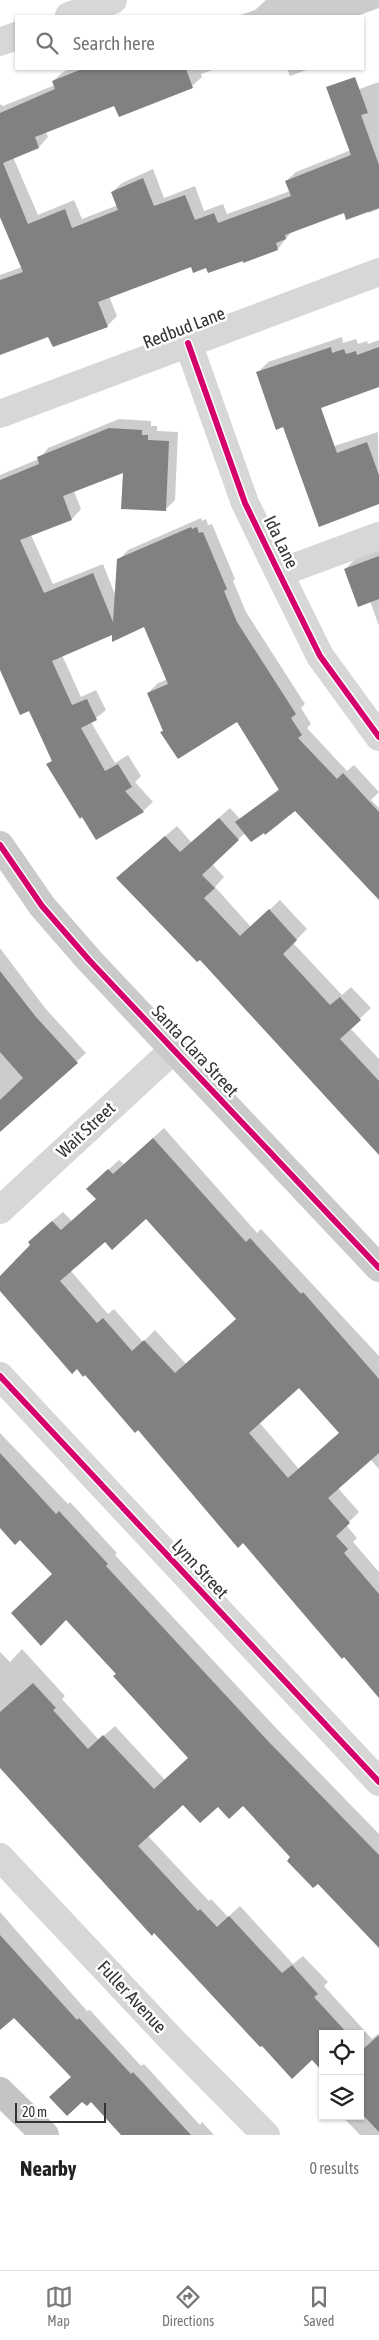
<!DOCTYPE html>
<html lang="en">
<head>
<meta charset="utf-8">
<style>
  :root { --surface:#fff; --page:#f2f2f2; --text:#222; --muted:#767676; --line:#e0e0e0; --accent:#7a7a7a }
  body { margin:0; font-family:"Asap Condensed",sans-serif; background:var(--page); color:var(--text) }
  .controls { position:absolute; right:15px; bottom:15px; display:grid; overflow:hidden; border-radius:0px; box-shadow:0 1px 4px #0004 }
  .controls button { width:45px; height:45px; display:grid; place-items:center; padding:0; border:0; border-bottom:1px solid var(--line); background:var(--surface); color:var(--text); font:25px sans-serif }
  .scale { position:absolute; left:15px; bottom:12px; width:91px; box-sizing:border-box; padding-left:5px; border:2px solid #333; border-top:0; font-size:14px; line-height:18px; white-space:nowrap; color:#333; -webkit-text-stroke:4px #fff; paint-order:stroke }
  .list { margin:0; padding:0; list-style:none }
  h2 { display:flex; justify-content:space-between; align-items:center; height:65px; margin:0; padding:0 20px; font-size:21px }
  h2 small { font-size:16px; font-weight:400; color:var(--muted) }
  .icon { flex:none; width:28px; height:28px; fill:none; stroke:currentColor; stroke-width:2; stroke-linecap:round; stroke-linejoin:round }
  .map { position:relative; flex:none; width:379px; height:2135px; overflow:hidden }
  .search { position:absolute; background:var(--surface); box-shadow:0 1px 4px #0004; left:15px; right:15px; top:15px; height:55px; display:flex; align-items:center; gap:12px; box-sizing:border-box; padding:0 18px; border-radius:0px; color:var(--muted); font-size:19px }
  .sheet { height:135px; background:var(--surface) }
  nav { display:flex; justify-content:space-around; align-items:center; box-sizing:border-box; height:70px; border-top:1px solid var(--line); background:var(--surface); font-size:14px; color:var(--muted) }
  nav a { display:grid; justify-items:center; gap:2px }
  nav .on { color:var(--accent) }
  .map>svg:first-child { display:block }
  .shadow { fill:#0003; fill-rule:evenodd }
  .building { fill:#818181; fill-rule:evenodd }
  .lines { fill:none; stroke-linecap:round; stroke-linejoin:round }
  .minor { stroke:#d7d7d7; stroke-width:28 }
  .major { stroke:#cacaca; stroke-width:28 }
  .highway { stroke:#c4c4c4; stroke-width:28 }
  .cycleway-casing { stroke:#fff; stroke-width:9 }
  .cycleway { stroke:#d6006c; stroke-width:6 }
  .labels { text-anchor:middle; stroke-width:5; stroke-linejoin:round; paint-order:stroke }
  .street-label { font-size:18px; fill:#333; stroke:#fff }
</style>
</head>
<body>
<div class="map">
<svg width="379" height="2135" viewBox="0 0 379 2135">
  <rect width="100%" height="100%" fill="#fff"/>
  <path class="shadow" d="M266,0H379V8L357,16H238L255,10Z
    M70,69H215L201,74L202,77L192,86L120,116L115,104L46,132L48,137L39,147L13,157L38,215L74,200L82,219L118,205L112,192L122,183L153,169L164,198L195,186L204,211L223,204L227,214L290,191L286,181L296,172L351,150L343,95L379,82V209L369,213L368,210L344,212L292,231L278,249L244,262L243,259L207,266L191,265L109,296L117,316L107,326L49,335L0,354V275L22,267L0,218V104L3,106L55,85L53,81L63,72Z
    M287,69H309L290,76Z
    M342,337L343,343L356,339L358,344L367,341L368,344L379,340V385L324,405L321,409L257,373L268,362Z
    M119,419L151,421V426H157V431L178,432L175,500L165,510L125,471L74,491L81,509L72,519L31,535L53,584L103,564L116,597L119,560L128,550L201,518L202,521L206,519L208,525L212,524L235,579L233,581L246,612L305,704L301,708L311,724L307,728L347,771L354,765L379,792L371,800L379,808V883L295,809L264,831L245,833L212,864L224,877L215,887L251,927L280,900L307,929L293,943L342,995L351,987L371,1008L350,1028L379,1059V1152L129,867L177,826L191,842L230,808L240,819L280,788L237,720L164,731L148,693L158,683L168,679L145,626L114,633L62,655L81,697L96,690L106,710L91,722L115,763L128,755L141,776L135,782L153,802L143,811L96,839L48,764L53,759L30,709L0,667V475L39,459L48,448Z
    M378,432L379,503L309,454Z
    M379,550V626L370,601L345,569L356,558Z
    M0,948L45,1008L86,1053L0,1131Z
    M164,1128L257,1233L261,1229L379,1356V1469L370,1459L338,1488L359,1512L346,1525L357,1538L353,1542L379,1572V1696L243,1541L138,1428L0,1289V1277L17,1262L15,1260L31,1245L39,1232L63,1212L72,1221L97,1199L98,1179L119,1160L124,1164ZM146,1217L237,1319L186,1364L155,1330L143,1342L114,1309L108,1314L70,1270L105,1240ZM299,1386L340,1432L299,1469L259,1422Z
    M0,1433L68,1504L70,1502L117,1553L115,1555L277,1729L379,1834V1947L243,1805L183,1803L148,1836L209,1901L211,1899L228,1917L240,1906L293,1964L303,1956L328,1982L324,1986L372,2039L378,2034L379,2035V2135H360L342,2116H360V2034H323L312,2059L0,1766V1652L10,1662L22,1649L65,1696L62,1699L99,1740L115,1726L165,1780L189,1757L118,1674L53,1574L20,1538L0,1527Z
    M0,1912L87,2011L90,2010L141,2066L144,2064L200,2125L202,2122L214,2135H127L14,2016L0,2011Z"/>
  <path class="building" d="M82,69H186L193,88L119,117L114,106L35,137L39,148L3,163L28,224L65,209L72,228L118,210L111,192L143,178L154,206L185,195L195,220L214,213L218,223L291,196L285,181L351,155L326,87L355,77L368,113L361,115L379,165V208L346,220L344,213L285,235L286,239L276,243L278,250L243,263V261L208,273L206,268L193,273L191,267L98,302L108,327L53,347L48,337L0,355V280L23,272L0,217V113L55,89L52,81Z
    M331,347L332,353L344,349L346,354L356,351L357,355L379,347V387L321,408L337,453L367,442L379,475V504L319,527L283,427L276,430L256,372Z
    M109,428L142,430V435H148V440L169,441L166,511L121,509L123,473L63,496L72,520L20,540L44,593L93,573L113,622L117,559L191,527L192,529L197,527L199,533L203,532L227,589L224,591L237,622L296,714L291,718L302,735L298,738L337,779L343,773L379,812V900L295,811L265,835L264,833L251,842L235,822L279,790L237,722L178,759L160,732L163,731L147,693L168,684L144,627L112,642V635L52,661L72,705L87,699L97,720L81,728L105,771L118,764L132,787L125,791L144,812L96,840L82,817L80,819L46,764L52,761L29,711L20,715L0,670V480L39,464L37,457Z
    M379,556V599L358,607L344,569Z
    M219,818L239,840L202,875L215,888L204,898L240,936L269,909L297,940L283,954L330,1005L340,997L361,1020L340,1039L379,1081V1155L200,960L197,962L116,878L165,836L180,852Z
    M0,971L36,1017L78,1063L0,1132V1100L23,1078L0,1052Z
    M153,1138L246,1242L250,1238L301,1294L303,1292L379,1379V1453L328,1498L350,1523L336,1536L348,1549L344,1553L379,1594V1698L344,1657L342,1659L243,1543L238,1548L138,1430L135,1433L85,1375L83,1377L77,1369L72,1374L0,1291V1276L30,1245L28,1242L52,1221L61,1230L96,1199L86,1189L108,1169L113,1174ZM146,1219L236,1319L175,1373L144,1340L132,1351L103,1318L97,1323L60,1281L105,1242L112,1250ZM299,1388L339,1433L288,1478L249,1433Z
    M0,1453L56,1514L59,1511L108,1564L106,1566L267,1740L379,1855V1948L318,1884L313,1888L287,1861L290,1857L243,1806L229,1819L218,1807L200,1823L183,1805L138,1846L198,1911L200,1909L217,1927L229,1916L282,1973L292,1965L318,1994L314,1997L348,2034H323V2072L312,2060L292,2079L262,2046L260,2047L154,1933L152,1936L0,1768V1712L33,1683L56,1708L53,1710L88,1749L103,1735L154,1789L188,1758L113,1676L116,1674L66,1620L41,1646L11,1613L52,1574L20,1540L15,1545L0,1528Z
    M0,1935L77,2020L79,2018L131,2074L133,2072L191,2135H121L91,2102L87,2106L82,2102L67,2116L49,2097L71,2077L14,2018L0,2030Z
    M379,2035V2132L360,2112V2047L362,2050Z"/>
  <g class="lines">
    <path class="minor" d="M69,16L113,0
      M0,42L16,36
      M188,343L245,503L279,573L320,656L379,737
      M0,414L379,272
      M279,573L379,536
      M0,1210L173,1050
      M0,1376L379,1782
      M0,1857L173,2041L266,2135"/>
    <path class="major" d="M0,845L42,906L89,960L379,1268"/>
    <path class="highway" d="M0,2091L45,2135"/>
    <defs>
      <path id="cycleway" d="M188,343L245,503L279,573L320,656L379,737
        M0,845L42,906L89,960L379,1268
        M0,1376L379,1782"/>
    </defs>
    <use href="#cycleway" class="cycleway-casing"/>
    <use href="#cycleway" class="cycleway"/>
  </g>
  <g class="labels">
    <g class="street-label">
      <text transform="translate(184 328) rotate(-21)" y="6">Redbud Lane</text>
      <text transform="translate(281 542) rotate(64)" y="6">Ida Lane</text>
      <text transform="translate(195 1051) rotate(47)" y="6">Santa Clara Street</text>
      <text transform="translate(86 1130) rotate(-43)" y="6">Wait Street</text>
      <text transform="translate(200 1569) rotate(47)" y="6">Lynn Street</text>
      <text transform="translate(132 1997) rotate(47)" y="6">Fuller Avenue</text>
    </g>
  </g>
</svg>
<div class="controls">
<button><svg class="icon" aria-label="locate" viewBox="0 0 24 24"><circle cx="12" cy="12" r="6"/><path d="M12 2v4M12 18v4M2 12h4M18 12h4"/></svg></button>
<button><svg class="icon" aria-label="layers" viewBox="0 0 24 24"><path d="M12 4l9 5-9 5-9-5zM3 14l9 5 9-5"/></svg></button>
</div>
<div class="scale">20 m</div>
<div class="search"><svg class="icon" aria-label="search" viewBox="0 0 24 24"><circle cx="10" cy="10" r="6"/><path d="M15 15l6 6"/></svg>Search here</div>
</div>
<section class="sheet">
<h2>Nearby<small>0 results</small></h2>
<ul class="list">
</ul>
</section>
<nav>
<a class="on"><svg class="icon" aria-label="map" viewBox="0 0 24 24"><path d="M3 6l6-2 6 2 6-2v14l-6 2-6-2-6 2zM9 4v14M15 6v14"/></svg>Map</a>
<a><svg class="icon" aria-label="directions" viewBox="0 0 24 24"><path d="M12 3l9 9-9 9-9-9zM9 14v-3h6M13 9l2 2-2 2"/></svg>Directions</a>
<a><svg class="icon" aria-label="saved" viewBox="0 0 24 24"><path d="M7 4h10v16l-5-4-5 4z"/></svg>Saved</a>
</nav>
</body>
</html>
